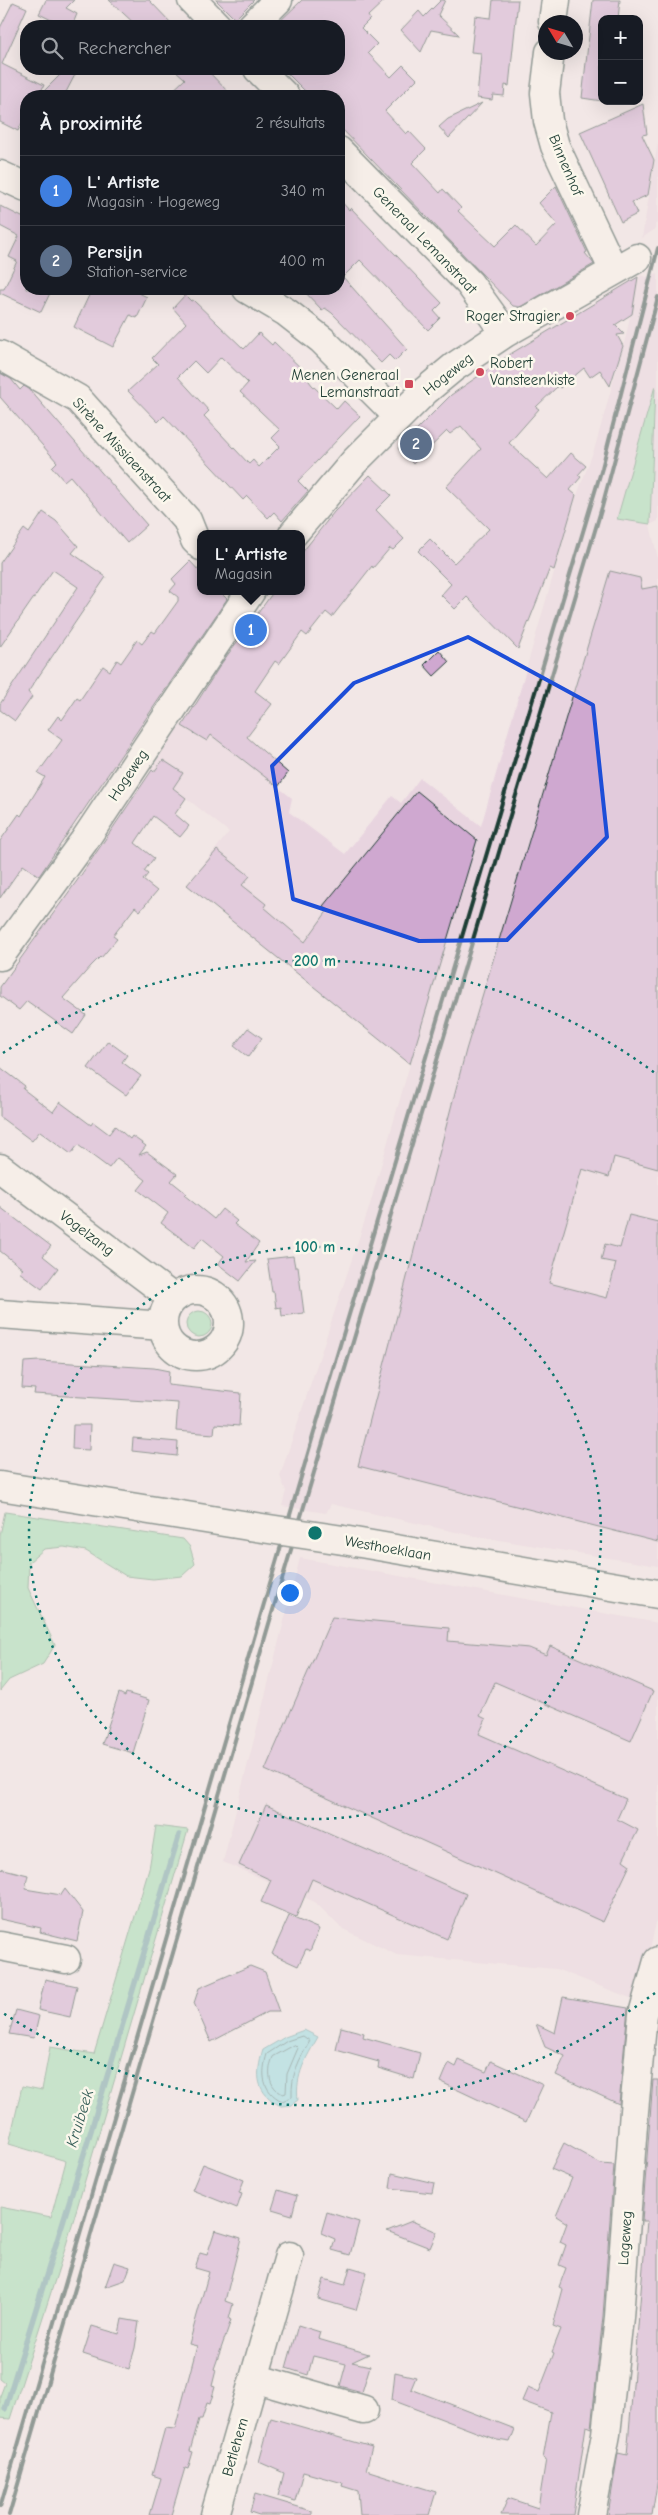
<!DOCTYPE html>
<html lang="fr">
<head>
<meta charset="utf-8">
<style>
  :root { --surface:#171b24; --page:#20242c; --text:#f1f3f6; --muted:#9ea1a6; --line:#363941; --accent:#db2777 }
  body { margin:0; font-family:"Comic Neue",sans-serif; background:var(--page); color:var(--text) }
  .controls { position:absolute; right:15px; top:15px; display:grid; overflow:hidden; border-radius:10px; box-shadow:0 5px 20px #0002 }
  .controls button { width:45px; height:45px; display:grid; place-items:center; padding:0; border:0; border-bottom:1px solid var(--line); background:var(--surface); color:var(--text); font:25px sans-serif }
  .compass { position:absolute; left:538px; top:15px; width:45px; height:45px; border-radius:50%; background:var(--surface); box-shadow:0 5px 20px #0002; rotate:308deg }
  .you { position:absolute; left:289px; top:1592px; width:18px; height:18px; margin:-12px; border:4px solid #fff; border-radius:50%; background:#1a73e8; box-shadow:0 0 0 8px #1a73e833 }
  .badge { display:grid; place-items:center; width:32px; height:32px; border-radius:50%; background:var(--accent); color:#fff; font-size:16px; font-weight:700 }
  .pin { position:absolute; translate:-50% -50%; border:2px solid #fff; box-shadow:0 1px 5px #0006 }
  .popup { position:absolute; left:197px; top:530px; width:108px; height:65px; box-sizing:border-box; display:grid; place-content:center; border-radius:10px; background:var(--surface); filter:drop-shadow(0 1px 4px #0005); font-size:16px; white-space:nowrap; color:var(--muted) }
  .popup b { font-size:19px; color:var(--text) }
  .popup::after { content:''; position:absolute; left:50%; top:100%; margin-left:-10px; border:10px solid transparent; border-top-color:var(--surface) }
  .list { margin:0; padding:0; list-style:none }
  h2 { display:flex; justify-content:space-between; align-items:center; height:65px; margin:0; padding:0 20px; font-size:21px }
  h2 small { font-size:16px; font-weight:400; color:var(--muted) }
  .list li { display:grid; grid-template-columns:32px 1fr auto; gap:15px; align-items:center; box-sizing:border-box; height:70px; padding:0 20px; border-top:1px solid var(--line) }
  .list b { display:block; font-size:19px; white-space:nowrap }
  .list p { margin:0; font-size:16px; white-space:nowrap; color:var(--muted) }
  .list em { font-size:16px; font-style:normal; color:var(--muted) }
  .icon { flex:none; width:28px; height:28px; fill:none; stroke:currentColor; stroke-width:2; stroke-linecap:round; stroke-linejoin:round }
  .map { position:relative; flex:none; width:658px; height:2515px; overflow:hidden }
  .search { position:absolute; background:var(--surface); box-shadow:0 5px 20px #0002; left:20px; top:20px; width:325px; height:55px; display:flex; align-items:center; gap:12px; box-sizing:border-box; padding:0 18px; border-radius:20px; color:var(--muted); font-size:19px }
  .panel { position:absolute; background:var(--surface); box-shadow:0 5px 20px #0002; left:20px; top:90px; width:325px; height:205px; border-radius:20px }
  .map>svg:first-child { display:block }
  .built { fill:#e8d4df; fill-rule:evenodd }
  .green { fill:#96ddaa; stroke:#5a8d6f }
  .water { fill:#8adbe1; stroke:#5f9c9c }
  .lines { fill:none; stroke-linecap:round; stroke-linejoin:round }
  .shore { stroke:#4a7c79; stroke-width:1 }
  .stream { stroke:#5f9c9c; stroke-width:5.5 }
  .building { fill:#cfa8d0; stroke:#1f3d34; fill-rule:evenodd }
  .minor-casing { stroke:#1f3d34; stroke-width:31 }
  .minor { stroke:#fbf7ec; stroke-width:28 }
  .rail { stroke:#1f3d34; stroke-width:4 }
  .minor-bridge-casing { stroke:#1f3d34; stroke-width:31; stroke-linecap:butt }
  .minor-bridge { stroke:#fbf7ec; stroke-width:28 }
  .marked { fill:none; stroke:#1d4ed8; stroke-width:4; stroke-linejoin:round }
  .ring { fill:none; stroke:#0f766e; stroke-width:2.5; stroke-dasharray:2.5 5 }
  .poi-dot { fill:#d1495b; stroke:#fbf7ec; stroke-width:2 }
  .labels { text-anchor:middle; stroke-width:5; stroke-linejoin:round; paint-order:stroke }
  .street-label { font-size:15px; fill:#1f3d34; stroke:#fbf7ec }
  .poi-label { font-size:15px; fill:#1f3d34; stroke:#fbf7ec; text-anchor:end }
  .water-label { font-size:16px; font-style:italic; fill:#345d57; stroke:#fbf7ec }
  .centre { fill:#0f766e; stroke:#fbf7ec; stroke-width:2.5 }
  .ring-label { font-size:15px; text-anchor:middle; font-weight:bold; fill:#0f766e; stroke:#fbf7ec; stroke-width:5; stroke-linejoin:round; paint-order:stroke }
</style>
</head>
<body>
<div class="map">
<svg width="658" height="2515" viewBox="0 0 658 2515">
  <rect width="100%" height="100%" fill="#f2e7e6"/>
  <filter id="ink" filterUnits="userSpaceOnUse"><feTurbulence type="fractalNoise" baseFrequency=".02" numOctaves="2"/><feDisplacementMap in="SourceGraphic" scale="10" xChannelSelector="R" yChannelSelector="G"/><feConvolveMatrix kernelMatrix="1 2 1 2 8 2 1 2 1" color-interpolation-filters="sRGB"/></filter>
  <g filter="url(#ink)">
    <path class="built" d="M658,142V223L655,224V229L642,238Z
      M658,273V521L650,525L658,559V1566L469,1535L331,1504L326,1513L282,1506L286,1491L280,1476L369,1208L410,1064L187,885L229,832L151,770L180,725L207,741L211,735L292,798L289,812L345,854L392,796L401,803L420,778L481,826L574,503L595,447L626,336L637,282L641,275L647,277ZM655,389L650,524L618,519Z
      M300,1558L658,1623V1914L638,2001L556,1969L397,1955L341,1928L315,1902L223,1862Z"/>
    <path class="green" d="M655,386L650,524L617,519Z
      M186 1324a13 13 0 1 1 26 0a13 13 0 1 1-26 0Z
      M5,1512L183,1539L190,1547L195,1564L182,1576L153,1579L126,1576L86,1551L64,1547L44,1549L29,1562L28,1588L55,1645L43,1664L9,1680L0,1691V1535Z
      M156,1826L188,1830L64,2252L10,2419L0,2418V2396L5,2383L0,2379V2207L51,2217L66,2161L9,2144L22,2086L42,2090L50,2047L94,2054L149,1869Z"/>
    <path class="water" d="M304,2030L318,2037C306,2058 295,2075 298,2100L291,2105L281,2106C256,2093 255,2076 263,2050L285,2037Z"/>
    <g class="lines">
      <path class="shore" d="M303,2036L310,2041C299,2060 291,2074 292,2097L282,2101C262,2091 261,2074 267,2054L287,2041Z
        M295,2045L298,2048L287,2074L286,2093L283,2094C268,2087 267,2071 273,2057Z"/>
      <path class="stream" d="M5,2409L87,2144L179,1835"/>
    </g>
    <path class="building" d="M46,0H74L66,8L77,14L72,26H64L39,14Z
      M109,0H149L174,26H137Z
      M216,0H254L235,19Z
      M302,0H385L368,16L370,19L361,28L377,44L368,53L391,77L403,65L417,79L385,111L406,134L409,131L426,149L412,163L440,193L443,189L461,208L458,211L495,246L516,225L536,246L557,224L539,203L556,186L587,252L585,253L594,264L520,307L513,306L339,126V96H310L283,69H339V26H275Z
      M441,0H445L438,15L459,35L431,30L421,52L401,30L419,11L424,17Z
      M493,0H518L509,86L505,85L504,96L493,95L492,100L477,98L481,53L471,52L475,16L491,18Z
      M593,0H620L618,19H602V101L582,98Z
      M13,2L27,8L2,64L44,85L39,96L66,69H78L64,96H26V114L18,131L0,122V28Z
      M174,69H206L232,96H167L185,79Z
      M482,103L449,138L439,127L448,119Z
      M643,104L647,134L642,135L654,160L648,195L632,202L637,214L621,222L580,132Z
      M339,199L349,210L351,208L442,303L434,311L440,318L428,330L360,260L343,277L407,349L395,361L389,355L381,363L332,313L325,308L322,310L302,289H339Z
      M0,206L26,219V289H52L41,312L0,293V289H4L17,261L9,257L19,236L0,226Z
      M638,277L632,314L615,325L624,334L617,335L623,346L610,386L600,370L590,377L584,368L560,388L558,386L536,407L539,409L509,443L548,479L571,453L586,466L578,475L581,477L570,490L576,495L554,570L550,568L518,649L467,597L455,609L441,595L451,584L418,551L430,539L454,563L489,529L446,487L481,449L461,426L450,434L447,431L413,464L398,448L451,395L512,353Z
      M92,289H131L147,297L137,318L130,315L113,347L74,327Z
      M185,295L191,301L193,300L244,349L259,333L272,345L274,342L308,375L306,377L312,385L337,409L344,401L360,416L298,481L308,491L282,521L274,512L268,518L247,496L243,500L164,416L158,422L128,391L158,364L152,358L186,323L173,308ZM221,357L248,383L240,392L280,430L272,438L280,446L259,467L253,460L249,464L204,416L209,411L178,377L194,361L206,373Z
      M0,373L11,379L20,390L24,386L29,389L147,525L127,543L70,476L64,481L52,467L57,462L0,397Z
      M370,475L391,495L376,510L404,539L393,550L390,548L373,568L372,566L332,617L326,612L307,636L302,632L279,664L275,661L255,691L272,704L247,737L288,773L278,787L211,735L207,741L182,726L221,664L274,591H301V554L334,512Z
      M43,512L56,521L78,546L72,553L106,577L28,692L32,697L15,721L0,710V704L78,587L53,570L0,647V563L24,529L29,533Z
      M190,561L201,573V591H219L227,599L39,876L23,865L0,898V841L19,814L21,816L45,777L38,773L62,740L48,730L58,716L62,720L77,698L80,700L103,666L110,671L117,660L121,663L137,640L142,644L152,631L155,633L178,601V597L170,591L176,584L172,579Z
      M610,571L640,578L642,589L658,586V1169L614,1157L609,1177L582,1169L549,1283L607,1298L616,1263L601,1260L605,1244L620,1248L629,1215L658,1222V1542L358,1466L466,1050Z
      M439,650L449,662L434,676L424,665Z
      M163,760L183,773L173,788L186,798L175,814L189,826L180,837L153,816L135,843L154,858L144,871L148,874L143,880L157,891L140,911L135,907L113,936L117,939L101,958L100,957L91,966L63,998L86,1015L73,1034L27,1001L19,1010L0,996V987L79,878L152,770L154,772Z
      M417,791L477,840L410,1064L187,885L217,850L250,876L242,885L266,904L264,907L305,942L328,910L323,906Z
      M248,1028L262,1038L248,1057L234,1046Z
      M108,1041L127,1055L122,1062L141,1076L126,1095L88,1068Z
      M0,1067L25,1086L23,1089L53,1112L60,1102L91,1125L93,1122L109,1134L115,1126L130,1139L132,1136L146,1146L139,1155L147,1152L177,1174L171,1181L186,1193L184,1195L214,1219L222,1209L237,1221L234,1224L259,1243L246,1262L256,1261L240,1281L218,1264L224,1256L202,1238L194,1248L161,1223L168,1213L138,1190L146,1180L117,1158L109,1168L78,1145L71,1154L40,1131L32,1141L0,1117Z
      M0,1207L51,1246L43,1256L58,1268L42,1289L19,1272L23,1269L0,1251Z
      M293,1256L295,1267H298L304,1313L282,1316L281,1307L276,1308L274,1292H272L267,1259Z
      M39,1361L154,1368L169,1371L168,1385L241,1393L239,1426L215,1424L214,1434L176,1431L178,1403L34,1394L35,1389L22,1388L24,1362Z
      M73,1425H90L89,1450L72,1449Z
      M133,1438L178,1442L177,1456L132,1451Z
      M332,1617L449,1628L448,1641L529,1648L546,1655L550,1646L653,1691L631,1741L495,1682L480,1716L486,1719L479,1734L626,1799L617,1819L638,1830L623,1860L630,1865L603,1922L265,1770Z
      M119,1693L125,1696L126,1693L149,1700L133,1753L102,1744Z
      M266,1805L466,1894L447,1939L312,1879L296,1917L261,1902L271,1880L239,1865Z
      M0,1868L28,1875L25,1889L61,1895L65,1889L83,1912L77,1941L40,1932L41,1928L0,1919Z
      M289,1916L319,1929L310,1951L306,1949L298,1966L272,1954Z
      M250,1966L265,1972L279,2012H268L211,2042L194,2003L199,1988Z
      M45,1979L77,1986L70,2017L38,2010Z
      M563,1997L628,2008L619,2104L556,2075L565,2056L545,2047L536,2024L555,2033Z
      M16,2010L39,2016L34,2038L9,2034Z
      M341,2027L364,2033L363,2037L420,2053L414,2079L378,2068L379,2062L336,2050Z
      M459,2060L486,2072L491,2061L543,2085L526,2122L441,2082L449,2063L456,2067Z
      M653,2080H658V2478L652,2515H608L618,2453L627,2455L647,2221H642Z
      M564,2143L601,2164L614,2165L603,2316L591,2428L586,2426L573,2515H501L508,2498L538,2508L546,2459L543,2458L551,2412L522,2401L528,2387L539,2392L554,2353L552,2352L561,2329L553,2326L563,2289L559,2287L566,2268L559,2265L566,2245L560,2242L567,2223L556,2216L572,2178L551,2169Z
      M203,2164L244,2180L239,2193L242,2194L237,2208L192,2190Z
      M392,2173L434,2183L432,2193L390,2188Z
      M278,2190L297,2196L292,2215L272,2209Z
      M327,2212L359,2222L350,2255L332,2250L335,2239L321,2233Z
      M412,2221L437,2232L430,2248L387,2231Z
      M215,2230L241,2238L225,2301L233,2304L229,2319L231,2320L214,2369L216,2370L212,2386L215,2387L210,2404L207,2403L202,2419H199L190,2451L193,2452L188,2469L185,2468L171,2515H150L161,2478L152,2475L165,2428L175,2429L197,2346L189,2344L209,2272L195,2268L200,2253L207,2255Z
      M114,2262L130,2267L125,2280L105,2287Z
      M350,2267L367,2272L356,2310L318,2299L324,2279L345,2285Z
      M122,2319L139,2322L135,2348L129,2369L83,2354L92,2326L119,2334Z
      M298,2325L320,2332L318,2339L369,2354L352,2362L370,2366L362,2392L340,2386L346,2364L313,2356L308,2375L286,2368Z
      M395,2372L416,2377L411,2389L515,2429L510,2442L497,2440L392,2400Z
      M271,2418L372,2447L366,2470L436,2492L429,2515H360L358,2491L342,2486L343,2483L303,2472L295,2501L278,2496L284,2473L259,2462Z
      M255,2494L312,2511V2515H259L250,2512Z"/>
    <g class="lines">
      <defs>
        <path id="minor" d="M192,0L217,26
          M553,22L556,0
          M252,26L278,0
          M550,52L545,93L548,121L555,146L614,271
          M258,69L285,96
          M339,151L469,283L505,333
          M0,175L26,187
          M247,289L286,312L322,340L399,417
          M0,355L78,399L187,520L195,540L201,546
          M293,534L354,462L425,391L454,367L505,333L637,258
          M0,956L84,841L251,591
          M0,1168L173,1298
          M163 1323a33 33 0 1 1 66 0a33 33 0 1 1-66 0Z
          M0,1314L163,1326
          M0,1486L249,1526
          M343,1540L658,1594
          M0,1946L66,1959
          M254,2378L364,2410
          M215,2515L289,2256
          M591,2515L606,2434L619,2317L634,2111L643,2014L658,1961"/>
      </defs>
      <use href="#minor" class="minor-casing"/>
      <use href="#minor" class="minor"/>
      <path class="rail" d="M0,2507L325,1395L602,468L658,248
        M9,2515L273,1610L602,507L658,297"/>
      <defs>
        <path id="minor-bridge" d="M249,1526L343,1540"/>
      </defs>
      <use href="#minor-bridge" class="minor-bridge-casing"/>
      <use href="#minor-bridge" class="minor-bridge"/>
    </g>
  </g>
  <path d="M0 0H658V2515H0ZM468,637L593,705L607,837L507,940L419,941L293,899L272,766L354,683Z" fill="#f2e7e6" fill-opacity=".55" fill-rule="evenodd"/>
  <path class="marked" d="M468,637L593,705L607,837L507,940L419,941L293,899L272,766L354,683Z"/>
  <g class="ring">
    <circle cx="315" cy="1533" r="286"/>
    <path d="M655 1993A572 572 0 0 1 3 2013M3 1053A572 572 0 0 1 655 1073"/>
  </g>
  <g class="poi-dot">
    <circle cx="570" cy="316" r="5"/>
    <circle cx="480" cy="372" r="5"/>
    <rect x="404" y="379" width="10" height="10" rx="2.5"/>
  </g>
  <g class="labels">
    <g class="street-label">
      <text transform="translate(566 165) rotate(67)" y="5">Binnenhof</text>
      <text transform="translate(425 240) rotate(46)" y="5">Generaal Lemanstraat</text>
      <text transform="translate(448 374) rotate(-38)" y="5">Hogeweg</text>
      <text transform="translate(122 450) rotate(47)" y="5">Sirène Missiaenstraat</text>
      <text transform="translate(128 775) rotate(-56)" y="5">Hogeweg</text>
      <text transform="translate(87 1233) rotate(37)" y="5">Vogelzang</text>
      <text transform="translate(388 1548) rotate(10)" y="5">Westhoeklaan</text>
      <text transform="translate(625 2238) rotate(-86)" y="5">Lageweg</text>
      <text transform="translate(235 2447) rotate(-74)" y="5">Betlehem</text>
    </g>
    <g class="poi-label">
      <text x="560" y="321">Roger Stragier</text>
      <text x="490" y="368" text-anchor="start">Robert<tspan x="490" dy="17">Vansteenkiste</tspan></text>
      <text x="399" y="380">Menen Generaal<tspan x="399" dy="17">Lemanstraat</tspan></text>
    </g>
    <g class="water-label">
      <text transform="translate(79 2118) rotate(-73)" y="6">Kruibeek</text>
    </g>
  </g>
  <circle cx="315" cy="1533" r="8" class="centre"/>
  <g class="ring-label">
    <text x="315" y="966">200 m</text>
    <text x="315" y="1252">100 m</text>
  </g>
</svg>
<div class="controls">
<button>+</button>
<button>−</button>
</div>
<svg class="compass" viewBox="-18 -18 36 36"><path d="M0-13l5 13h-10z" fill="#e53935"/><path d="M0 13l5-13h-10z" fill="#9ea1a6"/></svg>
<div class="you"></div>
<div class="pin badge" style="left:251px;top:630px;background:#3f7fe0">1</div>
<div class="popup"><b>L' Artiste</b>Magasin</div>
<div class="pin badge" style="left:416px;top:444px;background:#5c6f8a">2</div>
<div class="search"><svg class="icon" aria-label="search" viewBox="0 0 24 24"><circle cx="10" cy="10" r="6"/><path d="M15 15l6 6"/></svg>Rechercher</div>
<section class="panel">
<h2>À proximité<small>2 résultats</small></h2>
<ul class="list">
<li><span class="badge" style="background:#3f7fe0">1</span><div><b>L' Artiste</b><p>Magasin · Hogeweg</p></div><em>340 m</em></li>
<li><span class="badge" style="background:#5c6f8a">2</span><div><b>Persijn</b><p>Station-service</p></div><em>400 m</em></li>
</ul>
</section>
</div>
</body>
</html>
